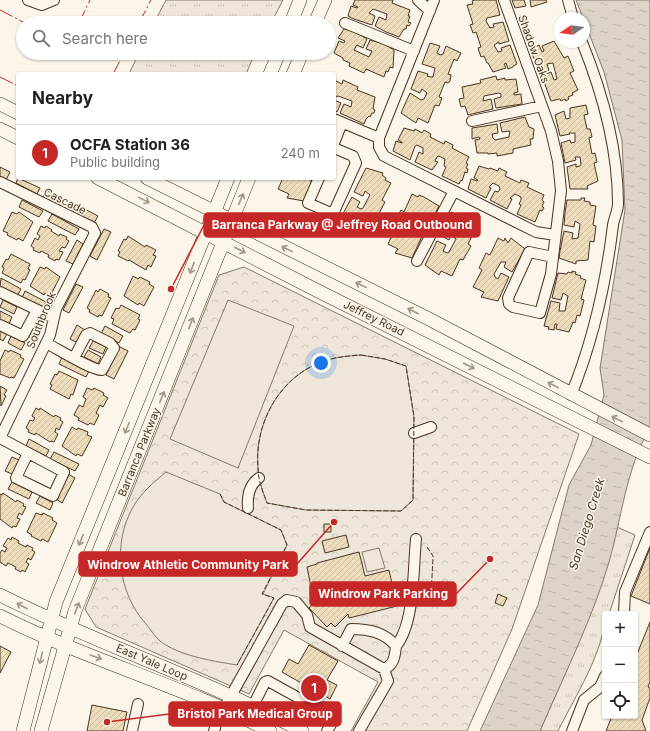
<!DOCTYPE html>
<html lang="en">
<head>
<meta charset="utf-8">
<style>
  :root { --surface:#fff; --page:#f6f6f6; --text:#202124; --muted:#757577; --line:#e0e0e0; --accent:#c62828 }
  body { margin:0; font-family:Inter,sans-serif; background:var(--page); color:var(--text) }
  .controls { position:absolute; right:12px; bottom:12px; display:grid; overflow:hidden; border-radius:4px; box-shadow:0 1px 3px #0004 }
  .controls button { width:36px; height:36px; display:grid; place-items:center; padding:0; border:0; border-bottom:1px solid var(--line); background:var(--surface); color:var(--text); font:20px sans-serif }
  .compass { position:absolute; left:554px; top:12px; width:36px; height:36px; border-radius:50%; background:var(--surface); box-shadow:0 1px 3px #0004; rotate:257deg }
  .you { position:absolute; left:321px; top:363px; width:14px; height:14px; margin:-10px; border:3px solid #fff; border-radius:50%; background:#1a73e8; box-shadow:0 0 0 6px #1a73e833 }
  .badge { display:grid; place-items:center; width:26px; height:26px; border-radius:50%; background:var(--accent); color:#fff; font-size:13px; font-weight:700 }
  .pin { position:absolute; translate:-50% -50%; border:2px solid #fff; box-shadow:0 1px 4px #0006 }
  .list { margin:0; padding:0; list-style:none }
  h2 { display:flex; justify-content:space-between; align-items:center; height:52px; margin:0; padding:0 16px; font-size:17px }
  h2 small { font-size:13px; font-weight:400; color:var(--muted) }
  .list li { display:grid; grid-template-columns:26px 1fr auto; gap:12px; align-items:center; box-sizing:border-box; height:56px; padding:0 16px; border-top:1px solid var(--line) }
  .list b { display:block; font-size:15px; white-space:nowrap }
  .list p { margin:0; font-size:13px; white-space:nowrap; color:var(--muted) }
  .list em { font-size:13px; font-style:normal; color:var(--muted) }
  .icon { flex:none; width:22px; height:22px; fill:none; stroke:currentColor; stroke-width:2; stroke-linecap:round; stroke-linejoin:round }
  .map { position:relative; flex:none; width:650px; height:731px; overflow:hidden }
  .search { position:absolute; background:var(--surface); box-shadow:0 1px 3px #0004; left:16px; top:16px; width:320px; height:44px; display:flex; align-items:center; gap:10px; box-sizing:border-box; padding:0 14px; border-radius:22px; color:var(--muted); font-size:15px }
  .panel { position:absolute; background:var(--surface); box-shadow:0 1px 3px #0004; left:16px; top:72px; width:320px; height:108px; border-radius:4px }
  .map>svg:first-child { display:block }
  .grass { fill:url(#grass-tufts); stroke:#887966 }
  .park { fill:url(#park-crowns); stroke:#887966 }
  .pitch { fill:#ede6d9; stroke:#887966 }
  .water { fill:url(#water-ripples); stroke:#887966 }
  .building { fill:url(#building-hatch); stroke:#4a3520 }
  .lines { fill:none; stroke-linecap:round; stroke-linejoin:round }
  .minor-casing { stroke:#4a3520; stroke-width:12 }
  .major-casing { stroke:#4a3520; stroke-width:14 }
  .minor { stroke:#fbf6e9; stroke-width:10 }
  .major { stroke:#fbf6e9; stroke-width:13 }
  .fence { stroke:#4a3520; stroke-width:1; stroke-dasharray:5 2; stroke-linecap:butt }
  .power { stroke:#c62828; stroke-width:1; stroke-dasharray:14 3 2 3; stroke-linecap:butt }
  .oneway { stroke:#a29684 }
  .labels { text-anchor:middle; stroke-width:3; stroke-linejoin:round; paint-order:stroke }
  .street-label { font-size:11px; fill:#4a3520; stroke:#fbf6e9 }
  .water-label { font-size:12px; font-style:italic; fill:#4a3520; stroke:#fbf6e9 }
  .leader { fill:none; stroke:#c62828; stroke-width:1.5 }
  .callout-dot { fill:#c62828; stroke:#fbf6e9; stroke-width:1.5 }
  .callout { fill:#c62828; stroke:#c62828; stroke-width:1.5 }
  .callout-label { font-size:12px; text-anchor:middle; font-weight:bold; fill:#fff }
</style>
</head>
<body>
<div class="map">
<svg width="650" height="731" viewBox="0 0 650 731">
  <defs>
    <pattern id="grass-tufts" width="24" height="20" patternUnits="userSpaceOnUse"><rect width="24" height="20" fill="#ede6d9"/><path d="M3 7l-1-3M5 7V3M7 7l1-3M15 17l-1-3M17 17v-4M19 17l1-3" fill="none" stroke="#cdc6ba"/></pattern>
    <pattern id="park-crowns" width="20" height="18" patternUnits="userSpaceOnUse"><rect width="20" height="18" fill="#ede6d9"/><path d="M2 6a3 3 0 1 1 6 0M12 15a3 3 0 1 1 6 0" fill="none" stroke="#cdc6ba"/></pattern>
    <pattern id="water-ripples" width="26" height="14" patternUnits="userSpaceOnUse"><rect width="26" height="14" fill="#dcd4c6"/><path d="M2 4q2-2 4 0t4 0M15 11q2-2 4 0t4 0" fill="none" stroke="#beb7aa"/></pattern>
    <pattern id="building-hatch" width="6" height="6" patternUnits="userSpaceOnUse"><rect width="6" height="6" fill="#ecdcbc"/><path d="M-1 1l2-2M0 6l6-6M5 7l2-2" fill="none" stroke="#ccbda1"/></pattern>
  </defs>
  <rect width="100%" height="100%" fill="#fbf6e9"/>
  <path class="grass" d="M166,0H283L271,23H154Z
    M139,53H255L246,74H129Z
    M617,527L635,535L609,614H605C605,651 574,698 558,731H540C569,664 600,598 617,527Z"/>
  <path class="park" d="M244,267L579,434L512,629L467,731H351L378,682L284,630L249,694L96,627L85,609L219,275Z"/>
  <path class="pitch" d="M228,300L294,326L238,468L170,439Z
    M361,355L385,359L406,366L414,417L413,500L401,511L306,510L267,503C263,492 258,480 258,468C254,423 280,376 324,361C336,357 348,356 361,355Z
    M166,472L220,494L224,502L281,530L287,545L263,594L274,598L237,665C213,661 185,657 164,644C157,640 151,630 146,624C118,593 112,544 133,507C141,493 154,482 166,472Z
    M379,548L385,568L367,572L362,552Z"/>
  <path class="water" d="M576,0H650V428C626,468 622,517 609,562C592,620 564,675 540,731H480L538,605L569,485L591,445L604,395L600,368L625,210L622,140L604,72Z"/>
  <path class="building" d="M355,0H393L392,3L410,10L408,16H410L408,22L411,23L409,26L407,25L406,29H404L399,37L386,32L375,26L379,17L386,20L387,14L373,9L369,13L375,16L372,25L354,19L348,16L351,6L357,8L358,7L353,5Z
    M475,0H496L500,15L487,18L486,21L490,28L494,27L493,24L503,22L509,41L499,44V42L494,45L498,52L502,51L501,48L510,45L517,64L513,66V67L508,69L506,63L504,64L506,68L493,72L488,63H487L484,56L481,57L478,48L481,47L476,32L473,33L470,25L473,24L467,5L473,4L472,1Z
    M512,0H524L526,6L515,8Z
    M530,0H546L547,2L531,7Z
    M344,29L355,32L367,39L363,48L357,45L354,50L369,57L372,51L366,49L370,40L384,44L394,50L393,68L390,67L388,72L386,71L384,77L366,69L364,73L349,66L350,63L343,60V58L334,53L339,41L344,43L345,41L338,38Z
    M554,41L564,58L568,56L574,71L570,73L578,90L572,93L573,95L568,97L569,99L566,101L565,99L561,101L560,99L551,101L542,76L551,72L554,80L557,79L553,63L547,64L549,70L541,73L530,50L539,45L542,52L544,51L542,46Z
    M430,43L440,46L437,53L440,55L443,54L446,46L461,53L457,61L454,59L448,74L451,75L450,81L448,83L445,82L439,97L442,98L439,106L435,105L428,123L418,118L416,123L401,113L410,93L421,100L424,99L427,93L422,89L420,93L411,89L418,71L428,74L427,76L431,77H433L435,68L422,64Z
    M496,76L497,80L505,78V80L516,79L518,92L514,93V95L521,94L522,104L496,108L494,99L501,97V94L499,93L484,96L483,101L491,99L493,109L468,115L465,106L461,107L459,99L464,98L462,87L481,83L480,80Z
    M334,80L342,84L343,80L358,87L357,90L375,97L373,109L375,110L374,113H372L370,117L369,116L366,119L364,124L340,113L344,104L351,107L352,101L338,96L336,97L334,100L341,103L337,112L334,110Z
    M586,105L588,114L584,115L587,129H590L592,137L589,138L592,154L595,153L597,162L594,163L598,181L587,186L588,189H570L567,167L576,164V167L580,166L581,164L580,157H575L576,160L565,163L561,143L570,140L571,143L575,142V133H569L570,134L560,136L555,115L564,111L566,119L570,118V108Z
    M525,117L529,127L534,129L533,139H530L531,145L513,149V153L497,156V153L488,154V153H477L475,140L480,139L479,137L472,139V128L497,124L498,133L492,134L493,138L495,140L509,137L510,131L502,132L500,123Z
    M404,128L414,131L415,129L422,133L424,130L431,134L430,137L444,144L445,141L453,145L452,148L469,157L466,163L468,164L466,168L468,169L467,173L465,172L462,181L461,180L459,184L442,176L446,167L444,166L445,159L439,156L437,157L435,161L438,162L432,170L415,162L419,152L423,154V148L417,145L415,146L410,160L393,151L396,141L402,143V142L398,140Z
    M479,166L489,169L490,168L498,171L499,168L507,172L505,176L520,183L521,180L529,183L527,187L544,195L542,200L544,202L542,206L544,208L542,211L540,210L535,222L517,214L521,205L519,204L521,200V197L515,194L510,198L512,199L507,209L490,200L495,191L498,192L500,189L499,186L493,183L489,187L491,188L486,198L468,189L471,179L477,181L478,180L474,178Z
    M0,167L10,172L6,180L0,176Z
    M366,168L383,173L382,175L386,178L385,180L391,183L382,200L385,202L377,217L374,215L365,232L355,227L353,232L339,221L352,197L360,202L357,207L361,209L363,208L370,195L365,191L363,196L354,192Z
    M18,178L40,188L37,194L16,183Z
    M283,178H306L312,181L304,201L287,198L289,194L278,189Z
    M46,190L67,201L63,208L43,197Z
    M412,194L418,197L419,195L424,197L439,206L427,229L418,224L420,219L415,218L408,231L409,234L412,235L415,230L423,234L412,258L395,253L398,249L388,244L396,226L393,225L401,210L404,212Z
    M581,198H585L584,201L590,202V205L596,206L593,225L596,226L594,242L590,241L588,260L576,261V264L559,258L560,251L564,231L573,233L572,239L578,238L580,224L575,221L574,227L564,225L565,213L567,200H581Z
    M22,200L43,211L39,217L19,207Z
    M77,205L98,216L94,223L73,213Z
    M12,212L17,214L19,212L33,222L23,241L18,238L17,240L7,235L8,233L3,231Z
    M451,212L464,217L465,215L473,219L471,224L477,226L468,244L471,246L463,260L460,259L452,276L441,271L439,275L425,265L437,241L446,245L443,251L447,253L449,252L456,239L451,235L449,240L440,235Z
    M52,214L79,229L75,235L48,221Z
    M41,226L45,228L46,226L52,230L51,231L59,236L60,234L67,237L66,239L69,241L65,248L62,247L59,251L63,252L59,260L56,259L55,261L48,257L49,255L41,251L40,253L33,250L34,248L31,246L35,238L38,240L40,236L37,234Z
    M104,229L111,232L97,260L90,256Z
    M128,236L145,247L146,245L156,250L153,255L156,256L151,267L148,265L146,270L129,260L128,261L118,256L120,252L118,251L124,239L126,240Z
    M498,238L504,241L505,238L508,243L511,238L525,249L512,272L504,267L506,262H501L494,274L495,277L498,279L501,273L509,277L498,301L481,297L484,292L473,287L482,270L479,268L486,253L490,255Z
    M77,240L83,244L73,264L66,261Z
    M11,254L30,264L28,269L30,270L25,280L23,279L21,283L2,273L4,268L2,267L6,259L8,260Z
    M40,267L45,269L46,267L60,277L50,296L45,293L44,295L30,286Z
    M572,271L576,272L575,274L581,276L580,278L586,280L581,299L584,300L580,316L577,315L575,323L573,322L569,332L556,329L557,324H555L554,330L548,329L549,327L544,326L551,301L560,303L559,311H565L568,296L563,293L561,300L552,298L558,273L567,274L568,272L572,273Z
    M133,276L138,279L140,277L150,282L149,284L154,287L144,306L139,303L138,305L124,296Z
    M1,278L21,289L17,296L0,287Z
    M76,284L83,287L69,313L63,310Z
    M100,289L109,294L108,297L111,298L102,316L99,315L98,317L89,312L90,310L87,308L96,290L98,292Z
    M25,291L46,302L42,309L22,298Z
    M3,300L17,307L14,314L0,307Z
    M121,305L140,315L138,319L140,320L135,330L133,329L130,333L112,324L114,319L111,318L116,308L119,309Z
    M0,311L12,317L9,324L0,320Z
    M35,323L42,327L35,340L28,336Z
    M77,325L85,330L78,343L70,339Z
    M105,326L123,336L119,343L101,334Z
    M0,330L7,334L3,341L0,339Z
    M11,336L25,343L21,350L8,343Z
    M93,341L106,347L103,354L89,348Z
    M120,347L128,351L114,379L106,375Z
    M5,350L9,352L10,350L21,355L20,357L24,359L14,378L11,377L10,378L0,374V361Z
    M88,350L101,357L98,364L84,357Z
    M62,357L89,371L86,377L59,364Z
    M59,371L78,380L73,395L71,394L69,399L50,389L52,385L50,384L55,374L57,375Z
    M0,386L7,390L4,395L6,396L1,406Z
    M87,388L93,390L94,388L104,393L103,395L108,398L103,407L100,405L96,413L99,415L94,425L90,423L88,425L78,420L79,418L74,415L79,405L83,407L86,399L83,397Z
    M36,408L39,410L40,408L54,417L55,415L61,418L60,420L63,422L59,430L56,428L55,432L58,434L54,442L51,441L50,442L36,433L35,435L28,432L29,430L26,428L30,420L33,421L35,418L32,416Z
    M72,427L77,430L78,428L88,432L87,435L92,437L82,456L77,454L76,456L62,446Z
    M29,439L49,450L46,456L26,446Z
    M54,452L79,464L75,471L50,459Z
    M12,457L19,460L12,474L5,471Z
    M68,474L75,478L62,503L56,499Z
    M12,482L32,492L29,499L8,489Z
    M3,493L16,502L17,500L24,504L23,506L26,507L22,515L19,513L17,518L20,519L16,527L13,526L12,528L0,519V494L2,495Z
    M40,496L53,503L50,510L36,503Z
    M36,513L42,515L43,513L53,518L52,520L57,523L48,542L42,539L41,541L31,536L32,535L27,532Z
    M324,524H331V532H324Z
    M346,535L349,547L325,553L322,541Z
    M12,537L19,541L18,543L26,547L27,545L33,548L32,550L35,552L31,560L28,558L26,562L29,564L25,572L22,570L21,572L15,569L16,567L8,563L6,566L0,562V553L2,550L5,552L7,548L3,546L8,538L11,540Z
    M650,548V604L631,596Z
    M359,552L365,576L389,570L397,606L349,618L348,614L335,627L331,623L327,627L309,608L314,602L307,567L317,564V563Z
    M498,594L507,598L503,606L495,603Z
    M650,622V682L648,687L650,688V698L642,720L646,731H606L612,716H635V659Z
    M309,645L338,661L327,680L337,685L330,699L325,696L323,700L301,688L303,684L282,672L289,659L298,664Z
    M0,646L11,652L0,673Z
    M92,705L127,712L123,731H87Z"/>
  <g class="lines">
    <defs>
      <path id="minor" d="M28,0L42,5L54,0
        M418,0L430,11
        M434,0L379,138V147L384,156L536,232L555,235
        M504,0L551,131L558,161L561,191L551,274L540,313L513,307L509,304L508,298L529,252L553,257
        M568,0L573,18
        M345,23L414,51
        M334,119L379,138
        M472,121L542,106
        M334,143L342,123
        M319,178L308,203L333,214L356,163L353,156L334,148
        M0,182L92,227L95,233L56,309L50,335L0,438
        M417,261L454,191
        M0,292L54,318
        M0,325L23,336L37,310
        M46,343C58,349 91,370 102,370L114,348L110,343L90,333L86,335L74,358
        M571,395C593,341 606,283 613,225C614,218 618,211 618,204C618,148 603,94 582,42
        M414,433L431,427
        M0,438L64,472L53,496L16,478L28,453
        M248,508C247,496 249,485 259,478
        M624,614L625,592L650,532
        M396,646C415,623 413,568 416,539
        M253,706L265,682L268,681L333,717V721L327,731
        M132,731L138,704
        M214,731L217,721L282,604L287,600L296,602L307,615L310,627L384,669C394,665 395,656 396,646C384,632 369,629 351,629L342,646
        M359,731L388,681L384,669
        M572,731L584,700L600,687L605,676"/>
      <path id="major" d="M291,23L300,0
        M315,23L325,0
        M270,74L279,53
        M293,74L302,53
        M0,104L18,113
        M0,129L18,138
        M98,178L322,293L650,457
        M147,178L429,319L650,435
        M0,595C99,645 205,679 302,731
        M0,616C88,660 183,686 270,731
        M23,731L56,602L228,178
        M41,731L75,611L249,178"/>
    </defs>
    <use href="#minor" class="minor-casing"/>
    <use href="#major" class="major-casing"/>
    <use href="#minor" class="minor"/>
    <use href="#major" class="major"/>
    <path class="fence" d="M361,355L385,359L406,366L414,417L413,500L401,511L306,510L267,503C263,492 258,480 258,468C254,423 280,376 324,361C336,357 348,356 361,355Z
      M220,494L224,502L281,530L287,545L262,594L274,598L237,665
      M427,547L433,556L431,598L433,599"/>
    <path class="power" d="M0,10L25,23
      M79,23L90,0
      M139,23L151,0
      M113,74L124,53
      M0,77L18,86"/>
  </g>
  <defs><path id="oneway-shaft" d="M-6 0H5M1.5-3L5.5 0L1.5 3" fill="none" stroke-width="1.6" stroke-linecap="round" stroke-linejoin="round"/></defs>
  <g class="oneway">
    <use href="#oneway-shaft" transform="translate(241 199) rotate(-67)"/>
    <use href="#oneway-shaft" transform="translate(144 200) rotate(26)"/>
    <use href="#oneway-shaft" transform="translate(287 249) rotate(-154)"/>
    <use href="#oneway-shaft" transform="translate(240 250) rotate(27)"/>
    <use href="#oneway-shaft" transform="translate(192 268) rotate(111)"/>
    <use href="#oneway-shaft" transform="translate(361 285) rotate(-154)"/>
    <use href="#oneway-shaft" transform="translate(413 311) rotate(-153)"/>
    <use href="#oneway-shaft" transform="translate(191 323) rotate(-69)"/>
    <use href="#oneway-shaft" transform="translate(469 366) rotate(27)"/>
    <use href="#oneway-shaft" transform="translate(553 385) rotate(-152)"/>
    <use href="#oneway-shaft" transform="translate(162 397) rotate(-68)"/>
    <use href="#oneway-shaft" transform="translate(617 419) rotate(-153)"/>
    <use href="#oneway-shaft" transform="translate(127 428) rotate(112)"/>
    <use href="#oneway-shaft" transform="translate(81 540) rotate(112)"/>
    <use href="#oneway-shaft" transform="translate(22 606) rotate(-153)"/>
    <use href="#oneway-shaft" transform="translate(77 608) rotate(-69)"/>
    <use href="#oneway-shaft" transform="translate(96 657) rotate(20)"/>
    <use href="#oneway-shaft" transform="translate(41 658) rotate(104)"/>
  </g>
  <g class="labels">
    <g class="street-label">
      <text transform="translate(534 49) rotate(70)" y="4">Shadow Oaks</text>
      <text transform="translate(65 201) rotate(26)" y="4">Cascade</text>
      <text transform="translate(374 318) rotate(26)" y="4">Jeffrey Road</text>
      <text transform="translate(41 320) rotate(-68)" y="4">Southbrook</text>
      <text transform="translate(139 452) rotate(-68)" y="4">Barranca Parkway</text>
      <text transform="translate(152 662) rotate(23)" y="4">East Yale Loop</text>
    </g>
    <g class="water-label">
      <text transform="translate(587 524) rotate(-73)" y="4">San Diego Creek</text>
    </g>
  </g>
  <path class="leader" d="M171 289L204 225M334 522L297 564M490 559L456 594M107 722L169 714"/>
  <g class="callout-dot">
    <circle cx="171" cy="289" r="4"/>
    <circle cx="334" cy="522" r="4"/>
    <circle cx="490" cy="559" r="4"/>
    <circle cx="107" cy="722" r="4"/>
  </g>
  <g class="callout">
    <rect x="204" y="213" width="276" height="24" rx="4"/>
    <rect x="79" y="552" width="218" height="24" rx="4"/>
    <rect x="310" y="582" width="146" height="24" rx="4"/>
    <rect x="169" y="702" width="172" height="24" rx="4"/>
  </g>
  <g class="callout-label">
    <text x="342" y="229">Barranca Parkway @ Jeffrey Road Outbound</text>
    <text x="188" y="569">Windrow Athletic Community Park</text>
    <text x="383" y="598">Windrow Park Parking</text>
    <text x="255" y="718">Bristol Park Medical Group</text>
  </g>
</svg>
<div class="controls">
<button>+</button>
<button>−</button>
<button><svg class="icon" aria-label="locate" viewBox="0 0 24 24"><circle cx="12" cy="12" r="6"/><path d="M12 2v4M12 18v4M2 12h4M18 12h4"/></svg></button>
</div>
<svg class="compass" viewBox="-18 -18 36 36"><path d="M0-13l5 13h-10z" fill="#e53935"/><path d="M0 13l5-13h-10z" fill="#757577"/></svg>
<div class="you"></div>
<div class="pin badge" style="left:314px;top:688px">1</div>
<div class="search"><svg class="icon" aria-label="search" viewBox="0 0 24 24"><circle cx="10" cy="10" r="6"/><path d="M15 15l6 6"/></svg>Search here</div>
<section class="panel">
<h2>Nearby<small></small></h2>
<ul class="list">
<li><span class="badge">1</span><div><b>OCFA Station 36</b><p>Public building</p></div><em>240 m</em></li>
</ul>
</section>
</div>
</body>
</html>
